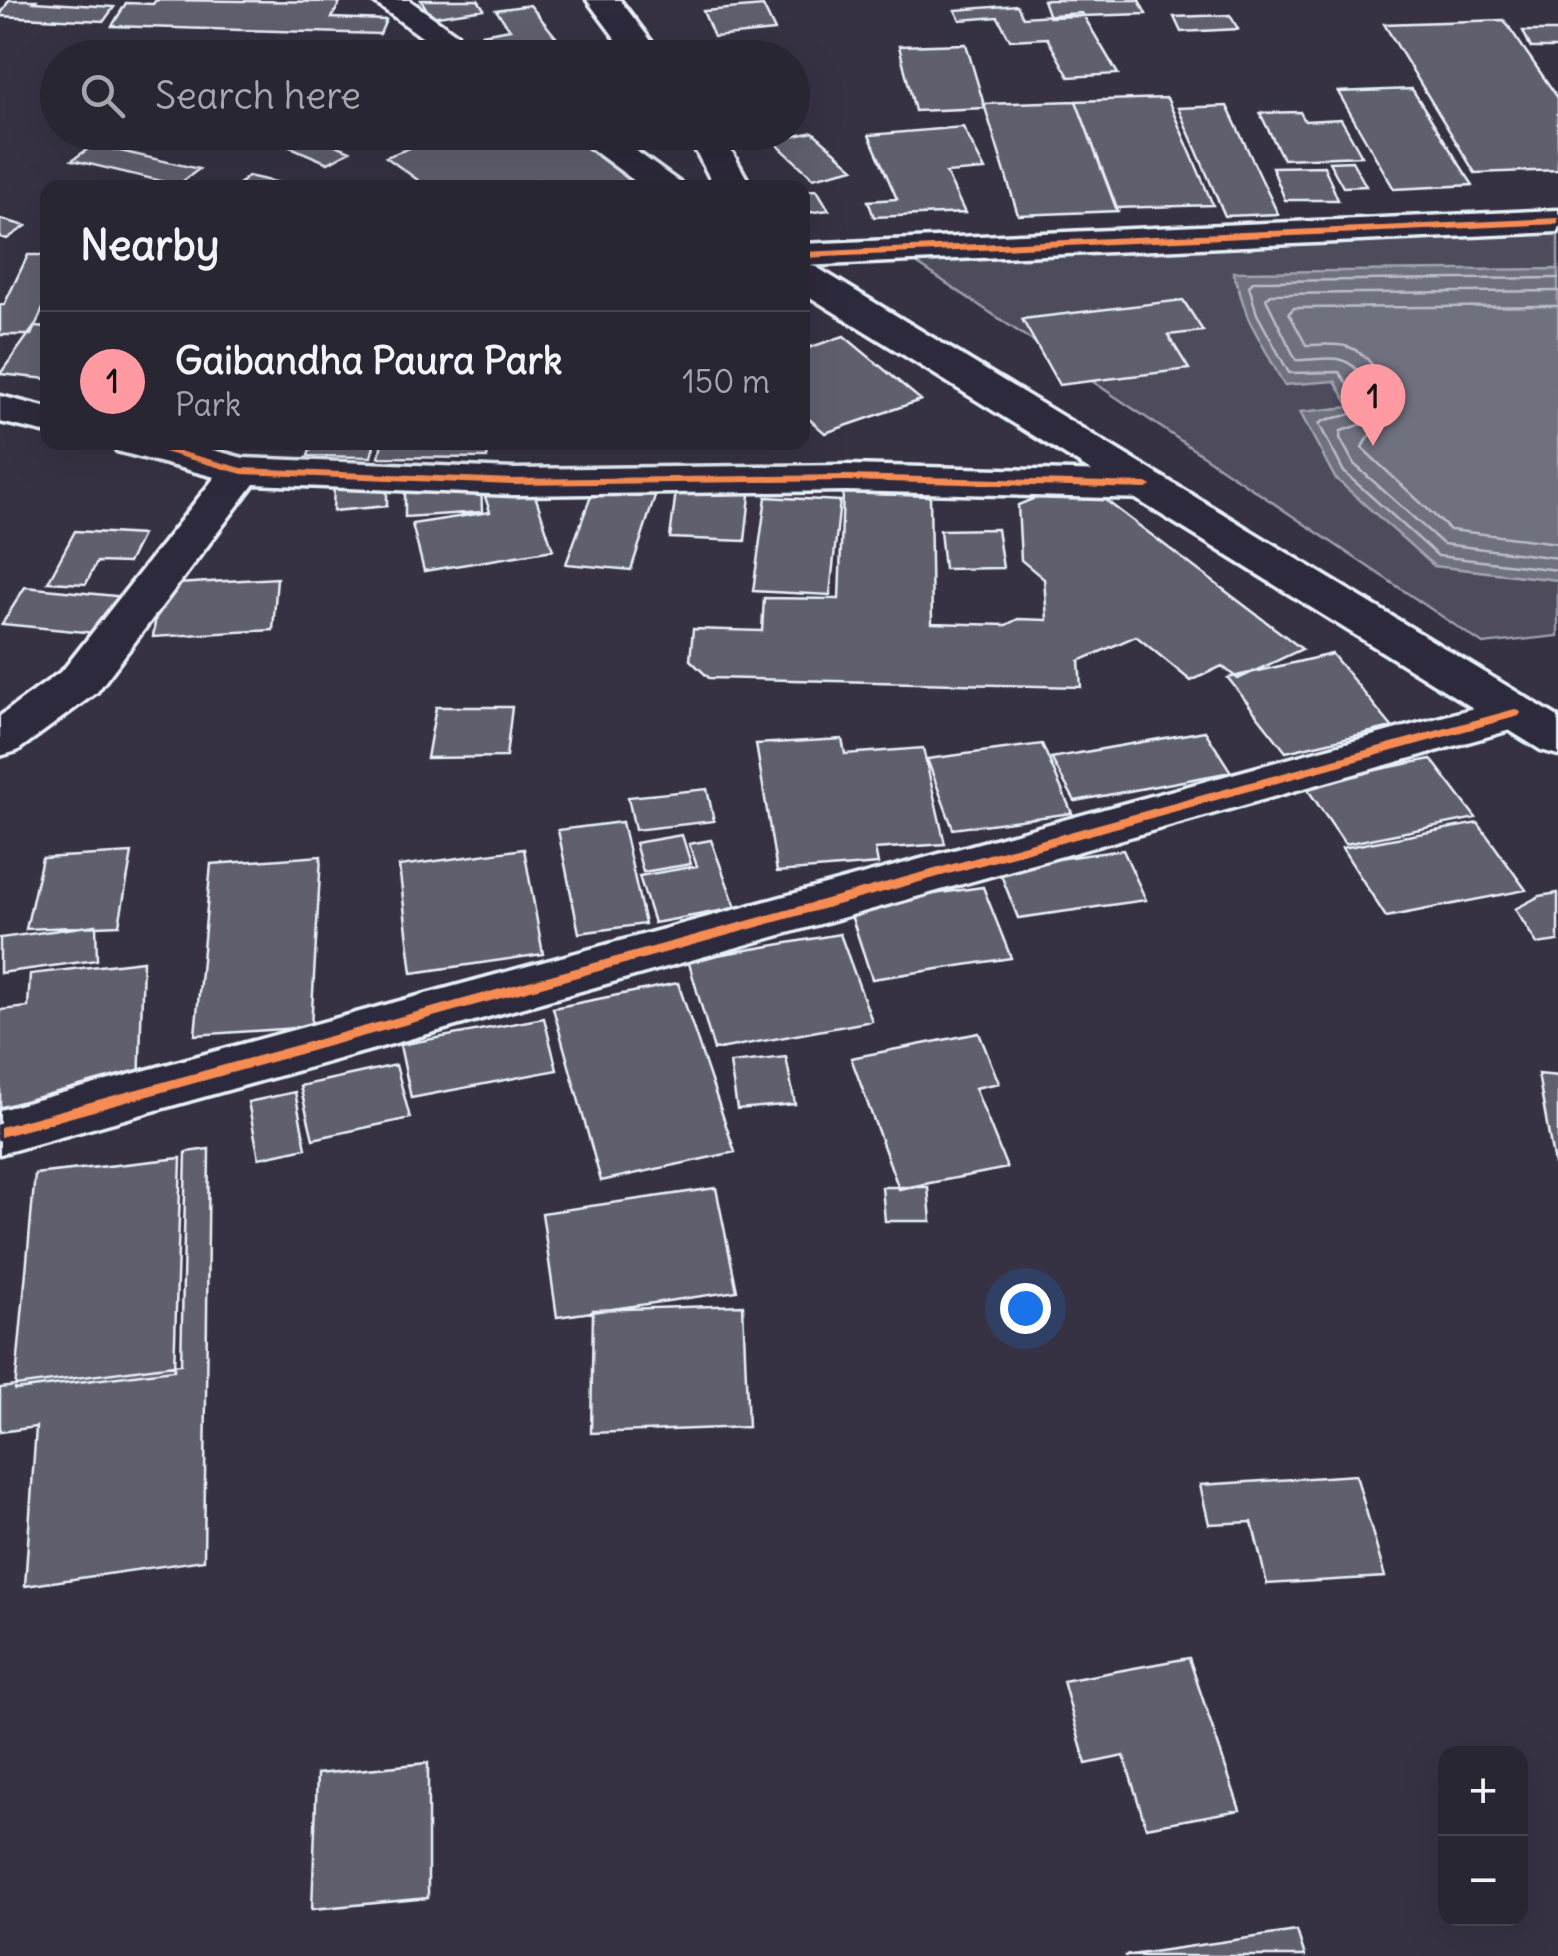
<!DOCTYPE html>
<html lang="en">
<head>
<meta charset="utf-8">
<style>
  :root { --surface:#282633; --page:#34323f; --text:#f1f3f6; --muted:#a5a5ac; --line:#44434e; --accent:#ff9aa2 }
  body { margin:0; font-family:Delius,sans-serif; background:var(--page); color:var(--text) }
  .controls { position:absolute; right:30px; bottom:30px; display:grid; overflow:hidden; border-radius:20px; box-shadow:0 10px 40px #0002 }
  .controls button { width:90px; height:90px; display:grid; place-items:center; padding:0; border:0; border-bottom:2px solid var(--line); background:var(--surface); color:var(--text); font:50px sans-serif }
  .you { position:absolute; left:1025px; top:1308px; width:35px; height:35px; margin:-25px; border:8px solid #fff; border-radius:50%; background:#1a73e8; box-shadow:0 0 0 15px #1a73e833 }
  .badge { display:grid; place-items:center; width:65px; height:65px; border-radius:50%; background:var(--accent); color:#111; font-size:32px; font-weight:700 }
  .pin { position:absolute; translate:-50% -82px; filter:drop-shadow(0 2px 5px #0008) }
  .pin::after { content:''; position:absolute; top:52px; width:35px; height:30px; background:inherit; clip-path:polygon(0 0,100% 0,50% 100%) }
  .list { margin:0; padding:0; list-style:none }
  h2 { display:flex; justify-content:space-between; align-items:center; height:130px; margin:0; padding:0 40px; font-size:42px }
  h2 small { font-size:32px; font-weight:400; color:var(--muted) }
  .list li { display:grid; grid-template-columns:65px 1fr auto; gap:30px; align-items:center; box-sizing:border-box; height:140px; padding:0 40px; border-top:2px solid var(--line) }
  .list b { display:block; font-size:38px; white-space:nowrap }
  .list p { margin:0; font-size:32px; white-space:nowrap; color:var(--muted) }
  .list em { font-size:32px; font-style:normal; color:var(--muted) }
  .icon { flex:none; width:55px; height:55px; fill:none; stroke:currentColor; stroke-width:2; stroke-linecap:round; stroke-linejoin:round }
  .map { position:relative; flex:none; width:1558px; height:1956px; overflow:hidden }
  .search { position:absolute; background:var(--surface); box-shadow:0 10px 40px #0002; left:40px; top:40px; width:770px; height:110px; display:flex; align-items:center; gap:25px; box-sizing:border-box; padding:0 35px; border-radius:55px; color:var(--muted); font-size:38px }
  .panel { position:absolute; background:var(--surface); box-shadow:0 10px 40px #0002; left:40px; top:180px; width:770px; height:270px; border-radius:20px }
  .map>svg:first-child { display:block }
  .green { fill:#4d4b5c; stroke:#9a9eaa; stroke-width:2.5 }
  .water { fill:#70717f; stroke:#a0a4af; stroke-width:2.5 }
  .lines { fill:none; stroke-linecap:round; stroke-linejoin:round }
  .shore { stroke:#b8bec8; stroke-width:2.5 }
  .building { fill:#605e6e; stroke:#e8f1f8; stroke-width:2.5 }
  .minor-casing { stroke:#e8f1f8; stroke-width:7 }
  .tertiary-casing { stroke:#e8f1f8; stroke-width:7 }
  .primary-casing { stroke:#e8f1f8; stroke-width:7 }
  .minor { fill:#2f2a3d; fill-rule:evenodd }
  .tertiary { fill:#2f2a3d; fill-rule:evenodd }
  .primary { fill:#2f2a3d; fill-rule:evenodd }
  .cycleway-casing { stroke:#2f2a3d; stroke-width:7 }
  .cycleway { fill:#f68b52; fill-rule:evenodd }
</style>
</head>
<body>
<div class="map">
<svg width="1558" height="1956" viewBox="0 0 1558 1956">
  <rect width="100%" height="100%" fill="#363244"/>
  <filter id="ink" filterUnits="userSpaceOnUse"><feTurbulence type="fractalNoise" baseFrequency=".01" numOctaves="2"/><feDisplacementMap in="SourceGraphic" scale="20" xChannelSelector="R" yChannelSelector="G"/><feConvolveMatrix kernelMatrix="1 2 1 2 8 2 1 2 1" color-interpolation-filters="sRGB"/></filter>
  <g filter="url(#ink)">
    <path class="green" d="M1558,228V636L1483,644L906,256Z"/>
    <path class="water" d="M1558,269V580L1434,566L1335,478L1300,412L1350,407L1335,381L1284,385L1248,318L1233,272Z"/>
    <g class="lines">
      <path class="shore" d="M1558,278L1254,281L1249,286L1257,314L1289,373L1339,372L1358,400V409C1346,421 1330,414 1319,424L1344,472L1438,556L1558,570
        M1558,291L1271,294L1266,299L1296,360C1309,361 1324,357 1337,359C1366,364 1376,401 1363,424L1341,431L1340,438L1354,464L1443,544L1558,558
        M1558,306L1294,308L1289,313L1306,345C1319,345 1333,343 1345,346C1373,353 1391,389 1382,416C1378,429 1366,436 1362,448L1450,530L1558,543"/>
    </g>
    <path class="building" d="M9,0H36L34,2L114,7L104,21L0,16Z
      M156,0L340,2L332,18L386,20L380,34L112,26L126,3L153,4Z
      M421,0H478L484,9L431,17Z
      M1043,0H1139L1146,14L1049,17Z
      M530,5L559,41L495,53L482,34L510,29L496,10Z
      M1017,5L1023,17L1082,13L1118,74L1069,77L1047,38L1010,40L998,17L960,20L955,10Z
      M763,6L775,31L714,37L703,11Z
      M1230,15L1238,29L1181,32L1174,17Z
      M1504,20L1558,98V170L1475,173L1384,24Z
      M1523,31H1558V48H1531Z
      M562,42L574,58H518L513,51Z
      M966,44L985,108L915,111L899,46Z
      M264,47L301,52L296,58H254Z
      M1412,89L1465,173L1473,185L1394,189L1338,92Z
      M1167,98L1213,205L1116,208L1076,101Z
      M1076,101L1118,211L1018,215L984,104Z
      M1227,106L1278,214L1225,216L1178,108Z
      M1300,112L1305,121L1341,119L1362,156L1283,159L1260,113Z
      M963,127L985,170L946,173L965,213L874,217L868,201L897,199L869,135Z
      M277,132H305L350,151L328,163L267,137Z
      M451,132H567L638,178L612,188H548L538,180L518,188H429L386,157Z
      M813,132L854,168L813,178L773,141Z
      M94,145L199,169L178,185L72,160Z
      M1352,161L1366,186L1343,187L1329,162Z
      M1324,166L1338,200H1285L1272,167Z
      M248,176L280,183L275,188H235Z
      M817,190L829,210L806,213L802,191Z
      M0,219L26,226L7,239L0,237Z
      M28,255H48V298L31,335H0V305H4Z
      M1183,300L1203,331L1168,335L1189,369L1059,385L1022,319Z
      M34,327L48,328V379L0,374Z
      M844,336L921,400L825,433L802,413V350Z
      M312,442H375L371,457L308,456Z
      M382,442H489L487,458L379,457Z
      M387,480V506L333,511L334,483Z
      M1079,480L1302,649L1238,679L1222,666L1191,681L1136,636L1079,661L1081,687L709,678L690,660L693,629L762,631L764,598L839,599L843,493L930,496L932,623L1006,625L1018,619L1047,620L1044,579L1021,560L1018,505Z
      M481,481L482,512L405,517V486Z
      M531,483L553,550L424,571L412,524L490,512L483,490Z
      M677,483L751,486L745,541L670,538Z
      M595,485L657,490L631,570L566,564Z
      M766,497L840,501L830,595L753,591Z
      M997,529L1003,568L944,569L940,530Z
      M75,531L142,535L128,563L97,562L86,584L48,582Z
      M277,578L273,630L153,637L160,585Z
      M25,587L126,597L105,634L2,624Z
      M1332,654L1392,727L1286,752L1228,678Z
      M436,707H512L506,757L427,758Z
      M1205,731L1231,772L1075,801L1051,758Z
      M842,739L845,754L923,748L945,844L875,849L878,864L777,872L756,744Z
      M1042,744L1072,813L953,829L927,759Z
      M1431,759L1476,818L1345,844L1304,784Z
      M707,789L714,821L635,830L628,797Z
      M622,822L645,924L579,933L558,830Z
      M1478,823L1526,890L1386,917L1342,848Z
      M682,835L691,864L643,872L635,843Z
      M711,840L736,908L654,923L639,876L697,866L689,844Z
      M524,849L543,954L412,973L399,866Z
      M1123,850L1146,900L1018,918L998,867Z
      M132,853L119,925L26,929L42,858Z
      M321,856L311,1027L195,1035L211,864Z
      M983,887L1011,958L872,979L848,906Z
      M1558,893V941L1537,944L1515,909L1540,896Z
      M96,925L97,960L0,973V938Z
      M840,934L872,1021L714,1050L688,960Z
      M143,961L139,1090L0,1108V1010L28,1007L30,974Z
      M678,983L735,1152L601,1181L553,1008Z
      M544,1018L557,1070L411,1098L400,1045Z
      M979,1033L999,1083L975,1088L1007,1168L899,1189L851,1058Z
      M786,1057L795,1104L737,1109L730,1063Z
      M396,1065L410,1118L313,1139L300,1086Z
      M1538,1074L1558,1076V1164H1554Z
      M295,1092L306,1148L259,1158L248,1102Z
      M209,1149L204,1560L25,1586L36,1427L0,1432V1388L181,1364L186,1152Z
      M181,1158L174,1370L15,1390L35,1174Z
      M882,1187H928L931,1221H885Z
      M716,1188L737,1291L557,1317L542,1213Z
      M743,1305L748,1427L591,1433L593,1310Z
      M1356,1475L1385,1577L1267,1584L1252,1522L1209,1524L1200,1485Z
      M1189,1658L1240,1810L1146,1827L1124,1756L1086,1764L1063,1681Z
      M428,1763V1898L312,1909L317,1774Z
      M1297,1931L1305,1956H1124Z"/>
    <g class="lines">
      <defs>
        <path id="minor" d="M0,396L48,408V433L0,422Z
          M111,442H183L243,458L513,469L847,465L1147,473L1162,477L1169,486L1162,495L1147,499L847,491L513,495L254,484L97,692L17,751L0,756V716L63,670L215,477L117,451Z"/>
        <path id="tertiary" d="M371,0H409L490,58H451Z
          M569,132H610L687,188H644Z
          M1558,210V232L802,266V244Z
          M1515,697L1532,702L1539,713L1532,724L0,1154V1110Z"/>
        <path id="primary" d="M587,0H620L664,58H630Z
          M686,132H721L752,188H715Z
          M802,264L816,267L1558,717V755L1541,750L802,292Z"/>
      </defs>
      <use href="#minor" class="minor-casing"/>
      <use href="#tertiary" class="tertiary-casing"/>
      <use href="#primary" class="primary-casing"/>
      <use href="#minor" class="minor"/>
      <use href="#tertiary" class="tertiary"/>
      <use href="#primary" class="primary"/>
      <defs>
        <path id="cycleway" d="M1558,218V224L802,258V252Z
          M128,442H145L242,468L513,479L847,475L1147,483L1152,486L1147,489L847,481L513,485L242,474Z
          M1515,709L1519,710L1521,713L1519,716L0,1137V1127Z"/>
      </defs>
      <use href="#cycleway" class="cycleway-casing"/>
      <use href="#cycleway" class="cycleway"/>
    </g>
  </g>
</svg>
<div class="controls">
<button>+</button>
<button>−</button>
</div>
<div class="you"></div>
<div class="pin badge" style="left:1373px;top:446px">1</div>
<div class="search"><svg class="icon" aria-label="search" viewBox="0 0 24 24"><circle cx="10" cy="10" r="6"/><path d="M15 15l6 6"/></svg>Search here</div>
<section class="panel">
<h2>Nearby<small></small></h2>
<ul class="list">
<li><span class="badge">1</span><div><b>Gaibandha Paura Park</b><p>Park</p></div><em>150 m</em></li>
</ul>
</section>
</div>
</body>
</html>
